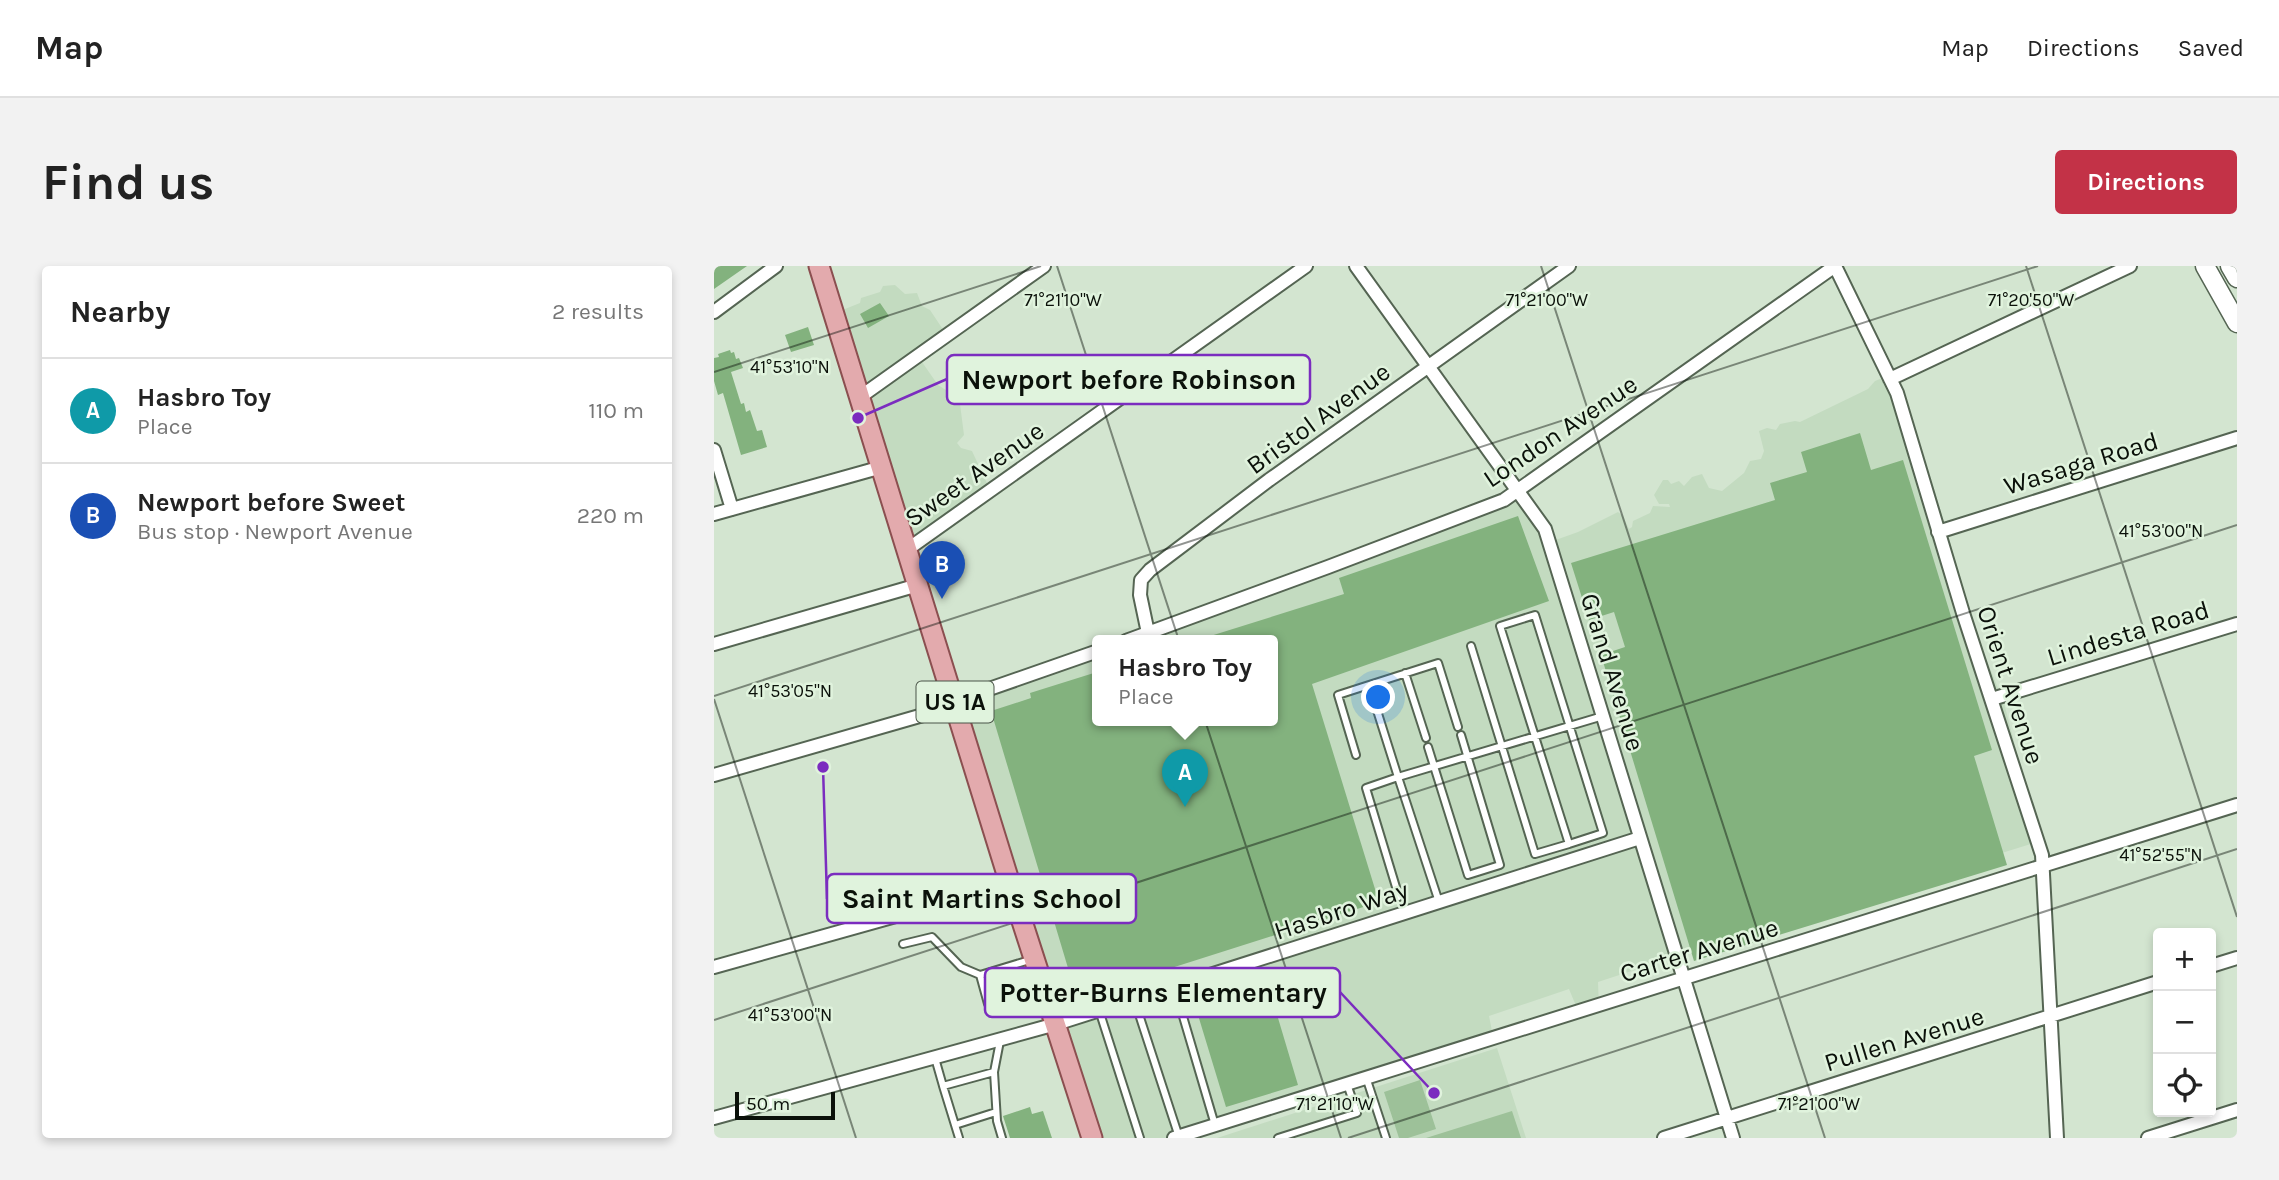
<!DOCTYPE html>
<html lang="en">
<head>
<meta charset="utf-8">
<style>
  :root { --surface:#fff; --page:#f2f2f2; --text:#222; --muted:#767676; --line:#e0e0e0; --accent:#c33247 }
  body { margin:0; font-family:Karla,sans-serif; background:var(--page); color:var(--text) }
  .controls { position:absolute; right:21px; bottom:21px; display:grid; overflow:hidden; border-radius:7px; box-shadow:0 4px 10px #0003 }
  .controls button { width:63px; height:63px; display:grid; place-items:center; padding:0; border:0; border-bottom:2px solid var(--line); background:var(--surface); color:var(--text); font:35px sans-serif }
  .scale { position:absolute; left:21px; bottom:18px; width:100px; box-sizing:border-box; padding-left:7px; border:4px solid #0b110a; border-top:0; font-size:19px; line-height:24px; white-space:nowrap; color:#0b110a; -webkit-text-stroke:5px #e0f3dd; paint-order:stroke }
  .you { position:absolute; left:665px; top:432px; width:24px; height:24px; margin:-18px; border:5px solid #fff; border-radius:50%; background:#1a73e8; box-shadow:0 0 0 10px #1a73e833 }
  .badge { display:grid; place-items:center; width:46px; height:46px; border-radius:50%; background:var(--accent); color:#fff; font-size:23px; font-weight:700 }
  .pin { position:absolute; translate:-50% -58px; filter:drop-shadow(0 2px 4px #0008) }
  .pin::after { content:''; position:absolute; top:37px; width:24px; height:21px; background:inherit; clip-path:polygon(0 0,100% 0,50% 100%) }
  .popup { position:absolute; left:378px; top:369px; width:186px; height:91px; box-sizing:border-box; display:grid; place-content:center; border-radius:7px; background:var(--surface); filter:drop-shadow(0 2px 5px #0005); font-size:23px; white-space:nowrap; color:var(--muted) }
  .popup b { font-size:26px; color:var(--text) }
  .popup::after { content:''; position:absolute; left:50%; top:100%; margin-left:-14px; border:14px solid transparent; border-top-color:var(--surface) }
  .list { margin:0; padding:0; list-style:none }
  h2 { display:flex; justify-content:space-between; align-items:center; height:91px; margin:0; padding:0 28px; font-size:30px }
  h2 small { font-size:23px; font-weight:400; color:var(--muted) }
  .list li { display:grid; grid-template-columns:46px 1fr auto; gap:21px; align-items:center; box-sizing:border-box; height:105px; padding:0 28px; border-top:2px solid var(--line) }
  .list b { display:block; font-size:26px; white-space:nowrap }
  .list p { margin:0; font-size:23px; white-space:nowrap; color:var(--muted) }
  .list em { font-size:23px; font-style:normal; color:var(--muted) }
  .icon { flex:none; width:38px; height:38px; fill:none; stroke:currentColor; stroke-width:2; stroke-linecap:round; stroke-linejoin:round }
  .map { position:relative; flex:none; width:1523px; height:872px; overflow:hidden; border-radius:7px }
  header { display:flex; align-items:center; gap:42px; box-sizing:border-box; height:98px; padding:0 35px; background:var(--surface); border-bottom:2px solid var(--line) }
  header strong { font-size:33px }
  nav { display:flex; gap:38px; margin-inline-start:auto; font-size:24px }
  .intro { display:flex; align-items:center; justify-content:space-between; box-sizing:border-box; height:168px; padding:0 42px }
  h1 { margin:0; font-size:49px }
  .button { padding:18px 32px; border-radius:7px; background:var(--accent); color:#fff; font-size:24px; font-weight:700 }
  main { display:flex; gap:42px; padding:0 42px }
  aside { flex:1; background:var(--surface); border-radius:7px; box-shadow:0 4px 10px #0003 }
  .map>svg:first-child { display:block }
  .built { fill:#c3dbc0 }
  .green { fill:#9dc199 }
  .building { fill:#83b27e }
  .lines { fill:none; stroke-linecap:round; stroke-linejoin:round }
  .lane-casing { stroke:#556553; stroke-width:10 }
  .street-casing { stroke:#556553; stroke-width:16 }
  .secondary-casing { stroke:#556553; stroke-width:21 }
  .primary-casing { stroke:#8b4f50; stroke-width:23 }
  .lane { stroke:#fff; stroke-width:6 }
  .street { stroke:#fff; stroke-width:12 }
  .secondary { stroke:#fff; stroke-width:18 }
  .primary { stroke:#e3aaad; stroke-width:19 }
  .ticks { fill:none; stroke:#0b110a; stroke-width:2; stroke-opacity:0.45 }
  .labels { text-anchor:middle; stroke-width:5; stroke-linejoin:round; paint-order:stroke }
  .shield { fill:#e0f3dd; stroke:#4b5549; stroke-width:2 }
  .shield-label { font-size:24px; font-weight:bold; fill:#0b110a }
  .street-label { font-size:26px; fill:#0b110a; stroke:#e0f3dd }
  .ticks-label { font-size:18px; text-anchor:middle; fill:#0b110a; stroke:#e0f3dd; stroke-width:5; stroke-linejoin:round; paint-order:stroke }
  .leader { fill:none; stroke:#7b2cbf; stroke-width:2.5 }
  .callout-dot { fill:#7b2cbf; stroke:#e0f3dd; stroke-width:2.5 }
  .callout { fill:#e0f3dd; stroke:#7b2cbf; stroke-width:2.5 }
  .callout-label { font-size:28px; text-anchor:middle; font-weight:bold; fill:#0b110a }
</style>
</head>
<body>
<header>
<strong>Map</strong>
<nav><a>Map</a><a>Directions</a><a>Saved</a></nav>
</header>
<div class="intro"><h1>Find us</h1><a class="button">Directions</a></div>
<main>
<aside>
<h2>Nearby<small>2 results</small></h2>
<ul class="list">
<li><span class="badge" style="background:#0f9aa8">A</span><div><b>Hasbro Toy</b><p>Place</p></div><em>110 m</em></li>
<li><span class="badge" style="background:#1a4fb4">B</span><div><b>Newport before Sweet</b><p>Bus stop · Newport Avenue</p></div><em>220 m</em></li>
</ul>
</aside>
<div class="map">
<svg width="1523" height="872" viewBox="0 0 1523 872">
  <rect width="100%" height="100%" fill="#d3e5d0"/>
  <path class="built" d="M181,19L191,28L203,27L208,40L216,44L236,74L208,96L224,119L235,126L246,138L250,169L243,177L247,182L258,185L279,230L224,271L194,280L121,47L146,37L147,32L166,26L169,20Z
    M1178,108L1220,223L1267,380L1290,437L1325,572L1323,576L1088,649L884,716L885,743L865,747L855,723L775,750L780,775L471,872H377L247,441L383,387L384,455H558V375H414L805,229L836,276L864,266L904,246L909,250L915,263L918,261L919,255L936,247L939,240L956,241L955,238H945L940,229L949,214H954L957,218L965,215L970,220L978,211L988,208L995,222L1008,225L1030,207L1036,195L1047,193L1050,185L1045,165L1053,162L1062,164L1066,158L1081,155L1086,156L1154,123L1161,115Z
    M783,782L812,872H503Z"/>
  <path class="green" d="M706,814L722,863L694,872H685L670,826Z
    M798,845L807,872H712Z"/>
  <path class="building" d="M0,0H33L0,23Z
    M166,37L175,50L154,62L146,48Z
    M94,61L100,79L77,86L71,69Z
    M16,84L17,87L20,86L22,93L25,92L29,102L17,106L27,138L30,137L32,146L36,144L43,165L48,164L53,181L27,189L9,127L4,129L0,115V92L5,91L4,88Z
    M1146,167L1157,204L1189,194L1278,484L1260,490L1293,599L980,695L887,389L911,381L900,346L875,354L857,297L1061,234L1056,217L1093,206L1087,186Z
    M804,250L835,335L598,418L665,636L363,732L277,445L317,432L316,427L383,406V455H558V375H490V372L630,328L625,312Z
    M550,705L584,819L512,841L477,726Z
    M316,841L318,848L329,845L338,872H296L289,850Z"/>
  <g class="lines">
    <defs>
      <path id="lane" d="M757,380L821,588L855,578L786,360L821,349L889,567L855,578
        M691,407L712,472
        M655,419L724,397L744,461
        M714,481L754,609L786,599L747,469
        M642,489L624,429L655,419L684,511L652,522L685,631
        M725,636L684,511L889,450
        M189,678L218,671L247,701L266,709
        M319,693L266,709L274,738L326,722
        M460,720L501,859
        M420,733L465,871
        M385,744L426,872
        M221,792L229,820
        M280,806L286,775
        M652,811L672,872
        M241,859L282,846
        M245,872L229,820L280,806L283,855L288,872
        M564,872L643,847L633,818"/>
      <path id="street" d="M642,0L831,263L1019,872
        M1121,0L1183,127L1249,347L1328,589L1343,872
        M0,46L62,0
        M1176,113L1416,0
        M146,131L330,0
        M0,184L18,243
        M0,248L168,201
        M1224,266L1523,172
        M194,283L592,0
        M434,367L426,329L427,314L436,304L555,214L855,0
        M412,375L614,301L790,234L1121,0
        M0,378L204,319
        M1278,433L1523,358
        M0,509L223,445L255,430L384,385
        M1497,700L1523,692
        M0,701L296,618
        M0,852L342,758L926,572
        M460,872L1523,539
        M950,872L1444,716
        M1434,872L1523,844"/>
      <path id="secondary" d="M1491,0L1523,57
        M1516,0L1523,12"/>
      <path id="primary" d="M105,0L296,618L378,872"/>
    </defs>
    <use href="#lane" class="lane-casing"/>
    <use href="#street" class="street-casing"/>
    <use href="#secondary" class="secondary-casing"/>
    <use href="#primary" class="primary-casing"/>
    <use href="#lane" class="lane"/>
    <use href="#street" class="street"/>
    <use href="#secondary" class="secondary"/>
    <use href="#primary" class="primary"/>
  </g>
  <path class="ticks" d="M343,0L627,872M827,0L1111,872M1312,0L1523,651M0,106L327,0M0,430L1324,0M0,433L142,872M0,754L1523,259M634,872L1523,583"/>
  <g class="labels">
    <rect class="shield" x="202.5" y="415.5" width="77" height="41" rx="5"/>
    <g class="shield-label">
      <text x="241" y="444">US 1A</text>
    </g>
    <g class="street-label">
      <text transform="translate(604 152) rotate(-36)" y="9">Bristol Avenue</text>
      <text transform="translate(846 165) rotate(-34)" y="9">London Avenue</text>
      <text transform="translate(1367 197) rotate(-17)" y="9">Wasaga Road</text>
      <text transform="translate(260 208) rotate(-35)" y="9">Sweet Avenue</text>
      <text transform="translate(1414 367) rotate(-17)" y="9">Lindesta Road</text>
      <text transform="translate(899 406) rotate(73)" y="9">Grand Avenue</text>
      <text transform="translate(1297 419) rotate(72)" y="9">Orient Avenue</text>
      <text transform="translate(627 644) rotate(-18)" y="9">Hasbro Way</text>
      <text transform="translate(985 684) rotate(-17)" y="9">Carter Avenue</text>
      <text transform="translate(1190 773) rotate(-17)" y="9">Pullen Avenue</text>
    </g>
  </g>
  <g class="ticks-label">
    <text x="349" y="40">71°21'10"W</text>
    <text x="833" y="40">71°21'00"W</text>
    <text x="1317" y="40">71°20'50"W</text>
    <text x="76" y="107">41°53'10"N</text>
    <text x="1447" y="271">41°53'00"N</text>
    <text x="76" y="431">41°53'05"N</text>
    <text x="1447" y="595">41°52'55"N</text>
    <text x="76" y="755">41°53'00"N</text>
    <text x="621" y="844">71°21'10"W</text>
    <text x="1105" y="844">71°21'00"W</text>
  </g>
  <path class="leader" d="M144 152L233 113M109 501L113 633M720 827L626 726"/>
  <g class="callout-dot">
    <circle cx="144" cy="152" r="7"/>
    <circle cx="109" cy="501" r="7"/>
    <circle cx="720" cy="827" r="7"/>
  </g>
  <g class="callout">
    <rect x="233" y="89" width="363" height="49" rx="7"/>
    <rect x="113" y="608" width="309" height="49" rx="7"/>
    <rect x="271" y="702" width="355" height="49" rx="7"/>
  </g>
  <g class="callout-label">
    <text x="415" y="123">Newport before Robinson</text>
    <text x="268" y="642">Saint Martins School</text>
    <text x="449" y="736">Potter-Burns Elementary</text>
  </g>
</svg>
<div class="controls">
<button>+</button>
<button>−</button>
<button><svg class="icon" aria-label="locate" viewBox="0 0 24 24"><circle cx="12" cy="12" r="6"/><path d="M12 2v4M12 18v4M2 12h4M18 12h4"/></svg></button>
</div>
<div class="scale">50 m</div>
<div class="you"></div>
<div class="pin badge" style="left:471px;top:541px;background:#0f9aa8">A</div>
<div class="popup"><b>Hasbro Toy</b>Place</div>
<div class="pin badge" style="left:228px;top:333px;background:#1a4fb4">B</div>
</div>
</main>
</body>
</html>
